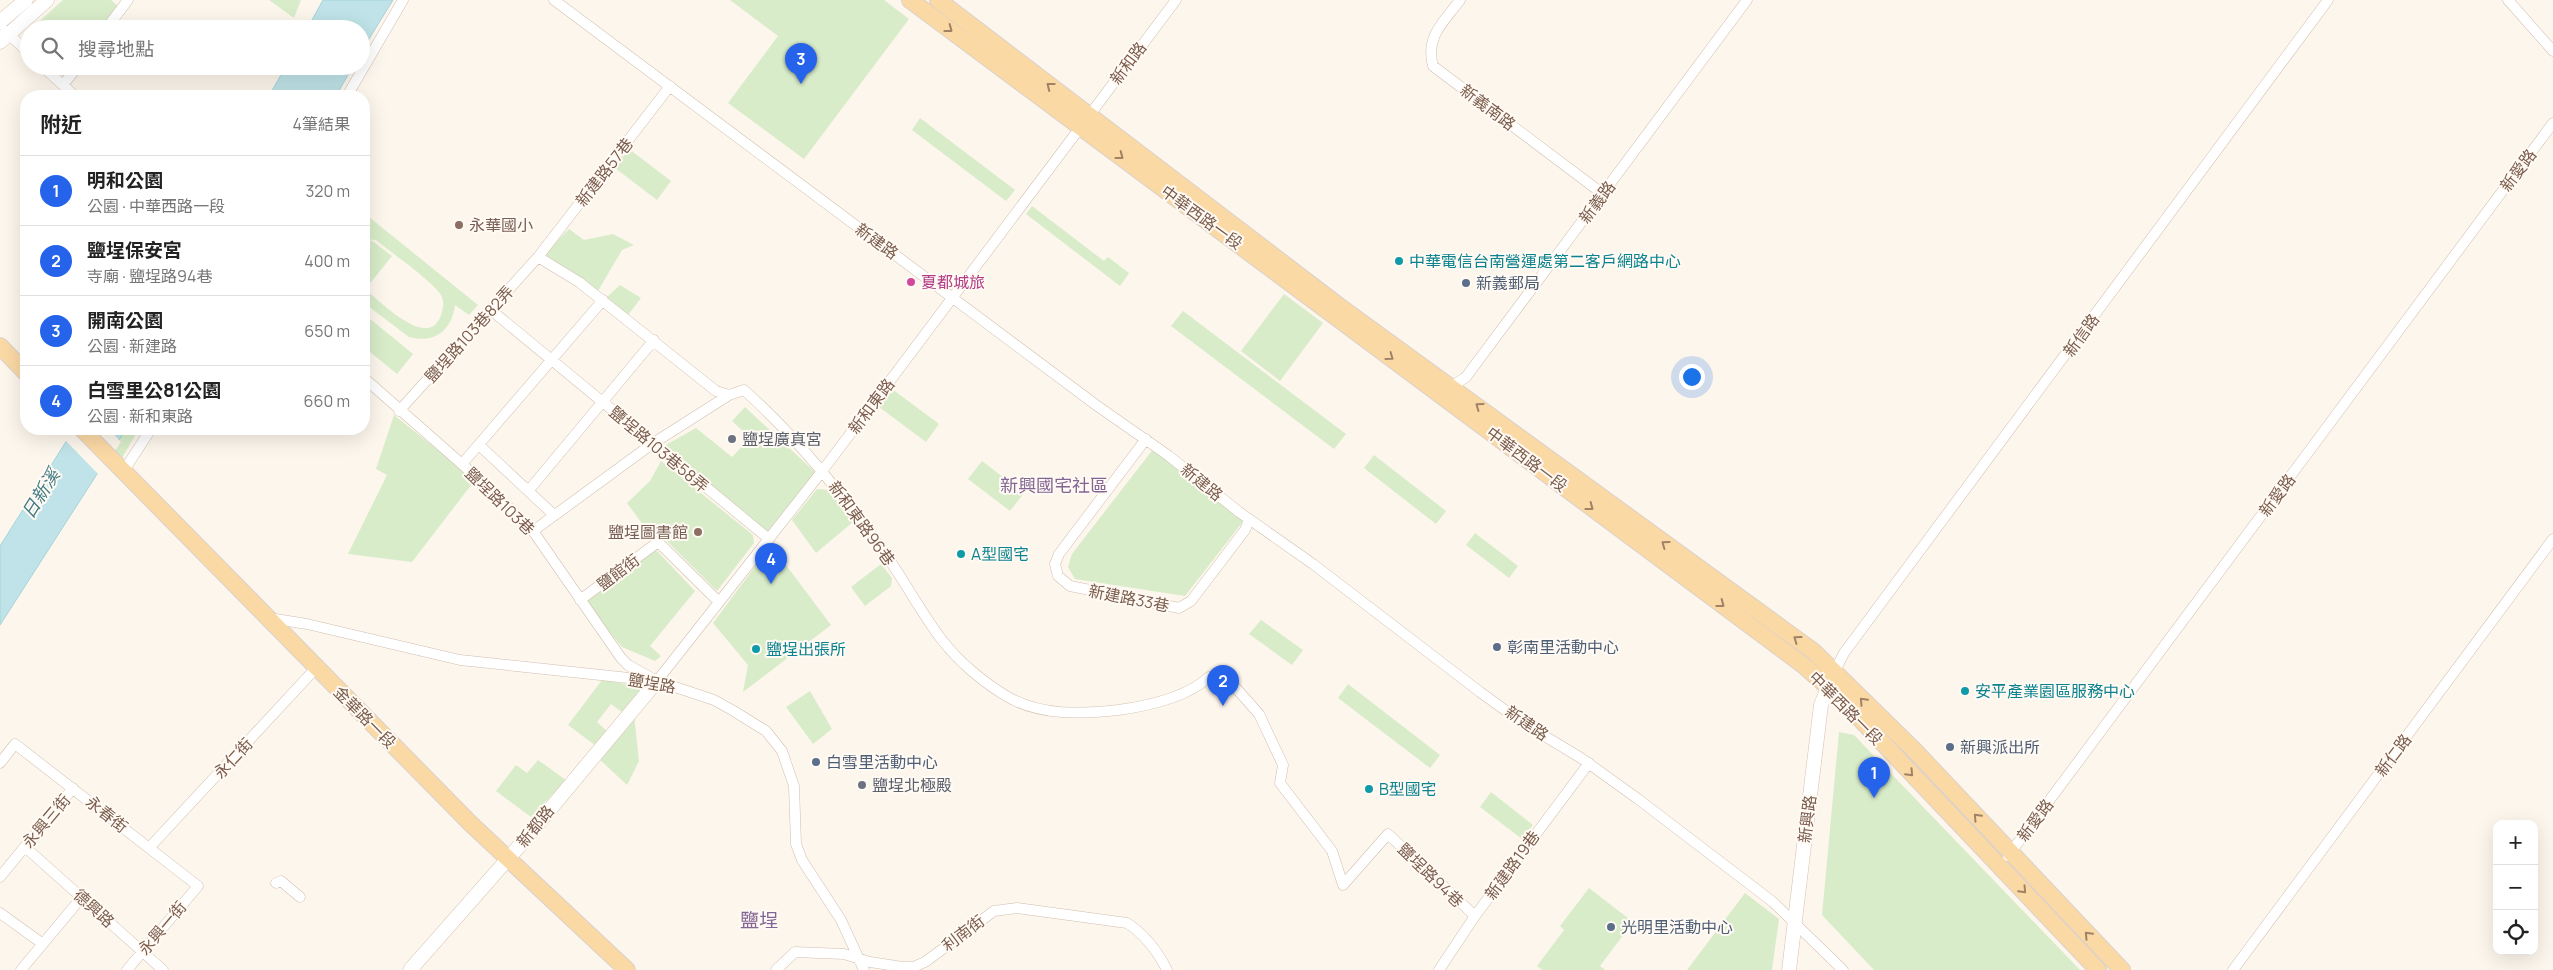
<!DOCTYPE html>
<html lang="zh-TW">
<head>
<meta charset="utf-8">
<style>
  :root { --surface:#fff; --page:#f6f6f6; --text:#222; --muted:#767676; --line:#e0e0e0; --accent:#2563eb }
  body { margin:0; font-family:Manrope,"Noto Sans TC",sans-serif; background:var(--page); color:var(--text) }
  .controls { position:absolute; right:15px; bottom:15px; display:grid; overflow:hidden; border-radius:10px; box-shadow:0 5px 20px #0002 }
  .controls button { width:45px; height:45px; display:grid; place-items:center; padding:0; border:0; border-bottom:1px solid var(--line); background:var(--surface); color:var(--text); font:25px sans-serif }
  .you { position:absolute; left:1691px; top:376px; width:18px; height:18px; margin:-12px; border:4px solid #fff; border-radius:50%; background:#1a73e8; box-shadow:0 0 0 8px #1a73e833 }
  .badge { display:grid; place-items:center; width:32px; height:32px; border-radius:50%; background:var(--accent); color:#fff; font-size:16px; font-weight:700 }
  .pin { position:absolute; translate:-50% -41px; filter:drop-shadow(0 1px 2px #0008) }
  .pin::after { content:''; position:absolute; top:26px; width:18px; height:15px; background:inherit; clip-path:polygon(0 0,100% 0,50% 100%) }
  .list { margin:0; padding:0; list-style:none }
  h2 { display:flex; justify-content:space-between; align-items:center; height:65px; margin:0; padding:0 20px; font-size:21px }
  h2 small { font-size:16px; font-weight:400; color:var(--muted) }
  .list li { display:grid; grid-template-columns:32px 1fr auto; gap:15px; align-items:center; box-sizing:border-box; height:70px; padding:0 20px; border-top:1px solid var(--line) }
  .list b { display:block; font-size:19px; white-space:nowrap }
  .list p { margin:0; font-size:16px; white-space:nowrap; color:var(--muted) }
  .list em { font-size:16px; font-style:normal; color:var(--muted) }
  .icon { flex:none; width:28px; height:28px; fill:none; stroke:currentColor; stroke-width:2; stroke-linecap:round; stroke-linejoin:round }
  .map { position:relative; flex:none; width:2553px; height:970px; overflow:hidden }
  .search { position:absolute; background:var(--surface); box-shadow:0 5px 20px #0002; left:20px; top:20px; width:350px; height:55px; display:flex; align-items:center; gap:12px; box-sizing:border-box; padding:0 18px; border-radius:28px; color:var(--muted); font-size:19px }
  .panel { position:absolute; background:var(--surface); box-shadow:0 5px 20px #0002; left:20px; top:90px; width:350px; height:345px; border-radius:20px }
  .map>svg:first-child { display:block }
  .green { fill:#d8ecc9 }
  .water { fill:#bfe3e8; stroke:#a5d3da }
  .pier { fill:#fdf6ec }
  .lines { fill:none; stroke-linecap:round; stroke-linejoin:round }
  .street-casing { stroke:#d1beb0; stroke-width:11 }
  .secondary-casing { stroke:#d6c0b0; stroke-width:15 }
  .primary-casing { stroke:#dad1cd; stroke-width:18 }
  .street { stroke:#fff; stroke-width:10 }
  .secondary { stroke:#fff; stroke-width:14 }
  .primary { stroke:#fbd9a5; stroke-width:16 }
  .oneway { stroke:#a18267 }
  .education-dot { fill:#8d6e63; stroke:#fffaf3; stroke-width:2 }
  .culture-dot { fill:#0f9aa8; stroke:#fffaf3; stroke-width:2 }
  .hotel-dot { fill:#d1479c; stroke:#fffaf3; stroke-width:2 }
  .service-dot { fill:#5c6f8a; stroke:#fffaf3; stroke-width:2 }
  .worship-dot { fill:#6b7280; stroke:#fffaf3; stroke-width:2 }
  .labels { text-anchor:middle; stroke-width:4; stroke-linejoin:round; paint-order:stroke }
  .street-label { font-size:16px; fill:#7a5c4d; stroke:#fffaf3 }
  .education-label { font-size:16px; fill:#785e54; stroke:#fffaf3; text-anchor:start }
  .culture-label { font-size:16px; fill:#0d838f; stroke:#fffaf3; text-anchor:start }
  .hotel-label { font-size:16px; fill:#b23c85; stroke:#fffaf3; text-anchor:start }
  .service-label { font-size:16px; fill:#4e5e75; stroke:#fffaf3; text-anchor:start }
  .worship-label { font-size:16px; fill:#5b616d; stroke:#fffaf3; text-anchor:start }
  .neighbourhood-label { font-size:18px; fill:#846695; stroke:#fffaf3 }
  .water-label { font-size:18px; font-style:italic; fill:#437c86; stroke:#fffaf3 }
  .quarter-label { font-size:19px; fill:#846695; stroke:#fffaf3 }
</style>
</head>
<body>
<div class="map">
<svg width="2553" height="970" viewBox="0 0 2553 970">
  <rect width="100%" height="100%" fill="#fdf6ec"/>
  <path class="green" d="M63,0H111L118,6L100,29H31Z
    M269,0H301L294,18Z
    M730,0H884L909,19L804,159L728,103L778,36Z
    M920,118L1015,190L1006,201L912,130Z
    M629,149L671,181L657,200L615,168Z
    M1032,206L1104,261L1108,257L1129,273L1120,286L1026,214Z
    M364,213L478,305L469,315L455,305C452,330 435,344 409,337L364,303V288C379,300 431,355 442,312C444,305 444,297 438,291C423,274 394,255 376,240L364,239Z
    M569,229L584,240L613,234L634,245L622,250L598,291L544,254Z
    M371,240L392,256L368,286L364,283V249Z
    M620,285L641,298L628,315L606,298Z
    M1284,294L1323,323L1280,381L1241,351Z
    M1183,311L1346,434L1334,449L1171,326Z
    M364,314L413,354L397,374L364,347Z
    M892,389L939,424L926,442L879,407Z
    M745,407L815,472L768,536L662,447L696,428L732,457L750,438L732,421Z
    M394,415L475,480L412,562L348,554L387,475L376,469Z
    M126,429H139L122,458L112,450Z
    M1154,448L1245,519L1185,596L1075,579L1068,567L1072,554Z
    M1374,455L1446,511L1436,524L1364,468Z
    M661,461L753,535L754,543L717,591L662,536L649,533L627,503L650,481Z
    M982,461L1024,493L1010,511L968,479Z
    M817,489L828,490L853,522L816,553L792,520Z
    M1475,533L1518,566L1509,578L1466,545Z
    M771,545L831,625L743,692L748,665L713,623Z
    M656,550L695,591L650,646L661,656L655,661L622,647L583,601Z
    M881,564L892,578L891,586L865,606L851,587Z
    M1261,620L1303,650L1292,665L1249,634Z
    M602,680L644,687L622,712L611,704L597,722L608,732L596,746L568,725Z
    M1348,684L1440,755L1430,768L1338,698Z
    M810,691L832,729L813,744L786,707Z
    M634,715L639,761L627,785L597,757Z
    M1839,732L1854,735L2080,970H1874L1822,915Z
    M538,760L566,780L531,817L496,791L516,765L527,773Z
    M1491,792L1533,825L1522,839L1480,807Z
    M1589,888L1633,922L1600,966L1605,970H1542L1537,966L1564,930L1560,926Z
    M1745,893L1779,919L1772,970H1687Z"/>
  <path class="water" d="M323,0H393L361,52V29H307Z
    M286,66H353L336,96H269Z
    M74,429H126L0,625V546Z"/>
  <path class="pier" d="M72,429H109L121,442L99,475L65,440Z"/>
  <g class="lines">
    <defs>
      <path id="street" d="M554,0L1096,405L1169,456L1239,512L1313,564L1480,692L1523,723L1581,758L1638,799L1773,902L1843,970
        M1460,0C1444,22 1425,36 1433,66L1603,194
        M2508,0L2553,51
        M106,29L128,0
        M5,31L29,53
        M42,66L75,96
        M63,85L78,66
        M347,96L403,0
        M538,257L579,282L716,391L729,395
        M491,310L769,539
        M364,378L480,480L533,531L621,658L628,665L657,681L823,470L1176,0
        M1448,389L1466,377L1747,0
        M399,411L538,257L670,86
        M1146,439L1059,554L1055,564L1058,576L1070,586L1179,608L1191,601L1245,530L1249,520
        M479,445L554,515
        M462,464L603,300
        M123,472L151,429
        M529,490L654,340
        M533,531L652,444L729,395L744,390C801,441 843,496 888,558C907,585 922,614 942,640C959,662 984,683 1008,697C1041,716 1081,714 1118,710C1148,706 1186,698 1209,677L1235,687L1259,714L1283,765L1280,783L1332,851L1343,885L1388,834L1475,916
        M580,600L658,542L719,602
        M269,618L307,624L460,660L657,681L714,700L732,710L766,731L782,751L794,786L796,844L802,860L841,920L864,970
        M1835,671L1844,653L2328,0
        M0,763L15,744L198,886L127,970
        M25,847L163,970
        M149,848L316,668
        M2008,856L2553,123
        M0,877L73,788
        M276,883L281,881L300,897
        M0,913L43,944
        M21,970L82,897
        M776,970L795,952L844,954L870,962L902,967H913L925,962L994,911L1017,908L1127,923C1144,934 1158,952 1167,970
        M1439,970L1475,916L1589,763
        M2233,970L2553,539"/>
      <path id="secondary" d="M0,22L26,0
        M0,42L47,0
        M410,970L521,844L657,681
        M1789,970L1821,705L1832,678"/>
      <path id="primary" d="M910,0L1803,665L1828,687L1861,720L2098,970
        M938,0L1339,306L1813,651L1915,751L2122,970
        M0,346L26,373
        M82,429L471,824L627,970"/>
    </defs>
    <use href="#street" class="street-casing"/>
    <use href="#secondary" class="secondary-casing"/>
    <use href="#primary" class="primary-casing"/>
    <use href="#street" class="street"/>
    <use href="#secondary" class="secondary"/>
    <use href="#primary" class="primary"/>
  </g>
  <defs><path id="oneway-chevron" d="M-2-3.5L2.5 0L-2 3.5" fill="none" stroke-width="1.6" stroke-linecap="round" stroke-linejoin="round" transform="scale(1.25)"/></defs>
  <g class="oneway">
    <use href="#oneway-chevron" transform="translate(949 29) rotate(37)"/>
    <use href="#oneway-chevron" transform="translate(1050 86) rotate(-142)"/>
    <use href="#oneway-chevron" transform="translate(1120 156) rotate(37)"/>
    <use href="#oneway-chevron" transform="translate(1390 357) rotate(36)"/>
    <use href="#oneway-chevron" transform="translate(1479 406) rotate(-144)"/>
    <use href="#oneway-chevron" transform="translate(1590 507) rotate(37)"/>
    <use href="#oneway-chevron" transform="translate(1665 544) rotate(-144)"/>
    <use href="#oneway-chevron" transform="translate(1721 604) rotate(37)"/>
    <use href="#oneway-chevron" transform="translate(1797 639) rotate(-144)"/>
    <use href="#oneway-chevron" transform="translate(1863 701) rotate(-133)"/>
    <use href="#oneway-chevron" transform="translate(1910 773) rotate(47)"/>
    <use href="#oneway-chevron" transform="translate(1977 817) rotate(-133)"/>
    <use href="#oneway-chevron" transform="translate(2023 890) rotate(47)"/>
    <use href="#oneway-chevron" transform="translate(2088 935) rotate(-133)"/>
  </g>
  <g class="education-dot">
    <circle cx="459" cy="225" r="5"/>
    <circle cx="698" cy="532" r="5"/>
  </g>
  <g class="culture-dot">
    <circle cx="1399" cy="261" r="5"/>
    <circle cx="961" cy="554" r="5"/>
    <circle cx="756" cy="649" r="5"/>
    <circle cx="1965" cy="691" r="5"/>
    <circle cx="1369" cy="789" r="5"/>
  </g>
  <circle class="hotel-dot" cx="911" cy="282" r="5"/>
  <g class="service-dot">
    <circle cx="1466" cy="283" r="5"/>
    <circle cx="1497" cy="647" r="5"/>
    <circle cx="1950" cy="747" r="5"/>
    <circle cx="816" cy="762" r="5"/>
    <circle cx="1611" cy="927" r="5"/>
  </g>
  <g class="worship-dot">
    <circle cx="732" cy="439" r="5"/>
    <circle cx="862" cy="785" r="5"/>
  </g>
  <g class="labels">
    <g class="street-label">
      <text transform="translate(1128 63) rotate(-53)" y="6">新和路</text>
      <text transform="translate(1488 107) rotate(37)" y="6">新義南路</text>
      <text transform="translate(2518 170) rotate(-53)" y="6">新愛路</text>
      <text transform="translate(604 172) rotate(-52)" y="6">新建路57巷</text>
      <text transform="translate(1597 202) rotate(-53)" y="6">新義路</text>
      <text transform="translate(1202 217) rotate(36)" y="6">中華西路一段</text>
      <text transform="translate(877 241) rotate(36)" y="6">新建路</text>
      <text transform="translate(469 334) rotate(-48)" y="6">鹽埕路103巷82弄</text>
      <text transform="translate(2081 335) rotate(-54)" y="6">新信路</text>
      <text transform="translate(871 406) rotate(-53)" y="6">新和東路</text>
      <text transform="translate(659 449) rotate(40)" y="6">鹽埕路103巷58弄</text>
      <text transform="translate(1527 459) rotate(37)" y="6">中華西路一段</text>
      <text transform="translate(1202 482) rotate(39)" y="6">新建路</text>
      <text transform="translate(2277 495) rotate(-53)" y="6">新愛路</text>
      <text transform="translate(500 501) rotate(44)" y="6">鹽埕路103巷</text>
      <text transform="translate(862 523) rotate(54)" y="6">新和東路96巷</text>
      <text transform="translate(618 572) rotate(-37)" y="6">鹽館街</text>
      <text transform="translate(1129 598) rotate(11)" y="6">新建路33巷</text>
      <text transform="translate(652 683) rotate(10)" y="6">鹽埕路</text>
      <text transform="translate(1846 708) rotate(45)" y="6">中華西路一段</text>
      <text transform="translate(365 717) rotate(45)" y="6">金華路一段</text>
      <text transform="translate(1527 723) rotate(34)" y="6">新建路</text>
      <text transform="translate(2393 755) rotate(-53)" y="6">新仁路</text>
      <text transform="translate(233 758) rotate(-47)" y="6">永仁街</text>
      <text transform="translate(107 814) rotate(38)" y="6">永春街</text>
      <text transform="translate(1807 819) rotate(-83)" y="6">新興路</text>
      <text transform="translate(2035 820) rotate(-53)" y="6">新愛路</text>
      <text transform="translate(46 821) rotate(-50)" y="6">永興三街</text>
      <text transform="translate(535 826) rotate(-51)" y="6">新都路</text>
      <text transform="translate(1512 865) rotate(-54)" y="6">新建路19巷</text>
      <text transform="translate(1431 875) rotate(44)" y="6">鹽埕路94巷</text>
      <text transform="translate(94 908) rotate(42)" y="6">德興路</text>
      <text transform="translate(162 928) rotate(-50)" y="6">永興一街</text>
      <text transform="translate(963 933) rotate(-37)" y="6">利南街</text>
    </g>
    <g class="education-label">
      <text x="469" y="231">永華國小</text>
      <text x="688" y="538" text-anchor="end">鹽埕圖書館</text>
    </g>
    <g class="culture-label">
      <text x="1409" y="267">中華電信台南營運處第二客戶網路中心</text>
      <text x="971" y="560">A型國宅</text>
      <text x="766" y="655">鹽埕出張所</text>
      <text x="1975" y="697">安平產業園區服務中心</text>
      <text x="1379" y="795">B型國宅</text>
    </g>
    <g class="hotel-label">
      <text x="921" y="288">夏都城旅</text>
    </g>
    <g class="service-label">
      <text x="1476" y="289">新義郵局</text>
      <text x="1507" y="653">彰南里活動中心</text>
      <text x="1960" y="753">新興派出所</text>
      <text x="826" y="768">白雪里活動中心</text>
      <text x="1621" y="933">光明里活動中心</text>
    </g>
    <g class="worship-label">
      <text x="742" y="445">鹽埕廣真宮</text>
      <text x="872" y="791">鹽埕北極殿</text>
    </g>
    <g class="neighbourhood-label">
      <text x="1054" y="492">新興國宅社區</text>
    </g>
    <g class="water-label">
      <text transform="translate(41 494) rotate(-58)" y="6">日新溪</text>
    </g>
    <g class="quarter-label">
      <text x="759" y="927">鹽埕</text>
    </g>
  </g>
</svg>
<div class="controls">
<button>+</button>
<button>−</button>
<button><svg class="icon" aria-label="locate" viewBox="0 0 24 24"><circle cx="12" cy="12" r="6"/><path d="M12 2v4M12 18v4M2 12h4M18 12h4"/></svg></button>
</div>
<div class="you"></div>
<div class="pin badge" style="left:1874px;top:798px">1</div>
<div class="pin badge" style="left:1223px;top:706px">2</div>
<div class="pin badge" style="left:801px;top:84px">3</div>
<div class="pin badge" style="left:771px;top:584px">4</div>
<div class="search"><svg class="icon" aria-label="search" viewBox="0 0 24 24"><circle cx="10" cy="10" r="6"/><path d="M15 15l6 6"/></svg>搜尋地點</div>
<section class="panel">
<h2>附近<small>4筆結果</small></h2>
<ul class="list">
<li><span class="badge">1</span><div><b>明和公園</b><p>公園 · 中華西路一段</p></div><em>320 m</em></li>
<li><span class="badge">2</span><div><b>鹽埕保安宮</b><p>寺廟 · 鹽埕路94巷</p></div><em>400 m</em></li>
<li><span class="badge">3</span><div><b>開南公園</b><p>公園 · 新建路</p></div><em>650 m</em></li>
<li><span class="badge">4</span><div><b>白雪里公81公園</b><p>公園 · 新和東路</p></div><em>660 m</em></li>
</ul>
</section>
</div>
</body>
</html>
